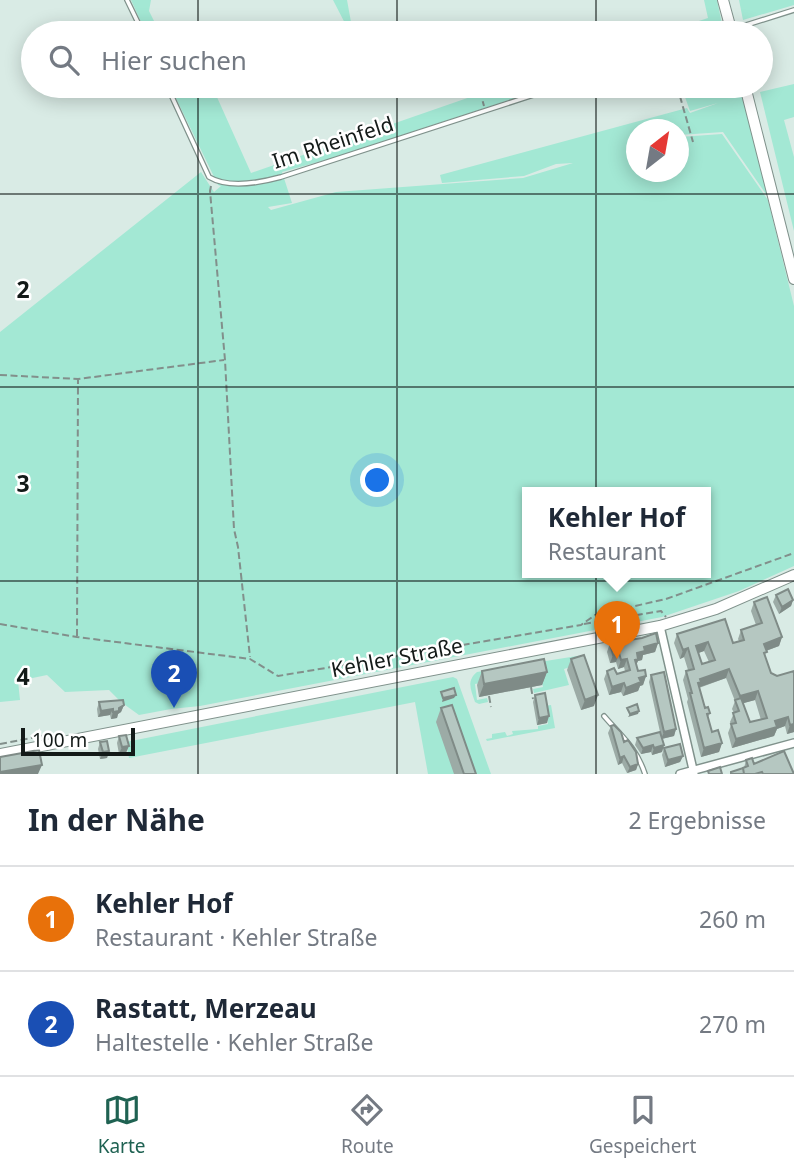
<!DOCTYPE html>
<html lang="de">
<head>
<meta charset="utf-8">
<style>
  :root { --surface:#fff; --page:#f6f6f7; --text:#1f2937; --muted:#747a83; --line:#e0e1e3; --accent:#1f6252 }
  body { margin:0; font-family:"Noto Sans",sans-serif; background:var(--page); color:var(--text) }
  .compass { position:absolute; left:626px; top:119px; width:63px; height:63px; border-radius:50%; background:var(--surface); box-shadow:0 4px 18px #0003; rotate:31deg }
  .scale { position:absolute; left:21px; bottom:18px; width:114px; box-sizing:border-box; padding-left:7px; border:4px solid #131a18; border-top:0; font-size:19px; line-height:24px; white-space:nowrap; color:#131a18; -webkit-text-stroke:5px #fff; paint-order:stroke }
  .you { position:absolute; left:378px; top:481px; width:24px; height:24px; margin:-18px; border:5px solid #fff; border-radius:50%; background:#1a73e8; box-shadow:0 0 0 10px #1a73e833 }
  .badge { display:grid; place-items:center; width:46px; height:46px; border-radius:50%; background:var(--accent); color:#fff; font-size:23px; font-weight:700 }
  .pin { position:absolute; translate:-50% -58px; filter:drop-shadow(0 2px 4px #0008) }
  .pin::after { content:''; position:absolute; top:37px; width:24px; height:21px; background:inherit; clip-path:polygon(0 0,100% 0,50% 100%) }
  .popup { position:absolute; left:522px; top:487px; width:189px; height:91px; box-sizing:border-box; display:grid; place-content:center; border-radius:0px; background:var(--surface); filter:drop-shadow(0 2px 5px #0005); font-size:23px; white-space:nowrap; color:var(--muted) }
  .popup b { font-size:26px; color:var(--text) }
  .popup::after { content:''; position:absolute; left:50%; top:100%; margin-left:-14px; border:14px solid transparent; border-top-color:var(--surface) }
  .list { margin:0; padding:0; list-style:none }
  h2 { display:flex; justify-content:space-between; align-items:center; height:91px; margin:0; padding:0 28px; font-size:30px }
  h2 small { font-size:23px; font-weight:400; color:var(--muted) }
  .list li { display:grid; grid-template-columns:46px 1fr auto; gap:21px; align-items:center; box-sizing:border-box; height:105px; padding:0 28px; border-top:2px solid var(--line) }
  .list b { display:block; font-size:26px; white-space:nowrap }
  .list p { margin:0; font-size:23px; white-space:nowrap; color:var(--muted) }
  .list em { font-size:23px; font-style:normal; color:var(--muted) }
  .icon { flex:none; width:38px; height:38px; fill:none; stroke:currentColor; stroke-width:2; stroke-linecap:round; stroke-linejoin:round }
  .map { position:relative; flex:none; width:794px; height:774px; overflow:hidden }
  .search { position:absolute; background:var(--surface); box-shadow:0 4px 18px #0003; left:21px; right:21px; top:21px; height:77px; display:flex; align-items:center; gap:18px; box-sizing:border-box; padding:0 24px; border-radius:38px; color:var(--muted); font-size:26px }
  .sheet { height:301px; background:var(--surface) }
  nav { display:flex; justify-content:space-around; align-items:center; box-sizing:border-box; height:98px; border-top:2px solid var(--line); background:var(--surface); font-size:19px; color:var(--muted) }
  nav a { display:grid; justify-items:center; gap:4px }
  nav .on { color:var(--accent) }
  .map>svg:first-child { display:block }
  .green { fill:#a3e8d4; fill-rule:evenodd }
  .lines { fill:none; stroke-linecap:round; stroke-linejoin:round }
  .lane-casing { stroke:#80928c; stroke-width:6 }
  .street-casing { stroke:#80928c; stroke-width:10 }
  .secondary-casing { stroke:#80928c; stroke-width:12 }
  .path { stroke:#828f8b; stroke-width:2; stroke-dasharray:7 3.5; stroke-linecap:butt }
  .lane { stroke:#fff; stroke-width:3.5 }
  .street { stroke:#fff; stroke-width:7 }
  .secondary { stroke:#fff; stroke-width:10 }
  .wall { fill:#9caba6; fill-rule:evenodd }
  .shaded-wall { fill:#7f8b87 }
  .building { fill:#b5c7c1; stroke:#7f8b87; stroke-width:2; fill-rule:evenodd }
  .grid { fill:none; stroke:#131a18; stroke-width:2; stroke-opacity:0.55 }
  .labels { text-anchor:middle; stroke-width:5; stroke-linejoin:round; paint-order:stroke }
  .street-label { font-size:21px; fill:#131a18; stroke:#fff }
  .grid-label { font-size:23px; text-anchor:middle; font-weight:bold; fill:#131a18; stroke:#fff; stroke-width:5; stroke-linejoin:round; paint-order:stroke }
</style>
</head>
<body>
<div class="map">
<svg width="794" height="774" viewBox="0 0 794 774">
  <rect width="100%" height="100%" fill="#d9ebe5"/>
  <path class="green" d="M131,0H151L149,11L160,33H146Z
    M333,0H347L353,33H350Z
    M704,0H717L722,24L714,28L711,33H662L708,18Z
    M739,0H794V5L743,20Z
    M794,84V117L784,120L794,157V231L760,92Z
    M170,86H212L251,173L502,86H552L329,159L282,172L292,203L268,207L271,210L336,192L523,178L573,163L556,164L524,176L442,183L440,175L687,108L690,113L718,103L690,111L681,86H726L728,93L727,86H740L768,197L723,132L679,135L678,130H636V172H678L679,137L722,134L768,200L794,306V566L739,591L662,617L200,706L171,709L139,715L121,702L109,690L65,692L47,675L18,681L20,700L0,702V332L201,172L214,192L221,186L218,185ZM528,493H706V573H528Z
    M577,656L580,664L564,669L569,685L534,693L533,689L543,687L539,672L475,684L477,700L487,698L488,702L479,704L475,702C471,690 466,681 477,672Z
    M453,677L457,679L491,774H428L415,702L129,758L126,742Z
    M551,705L555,728L487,741L486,739L492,738V734L505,732L507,736L513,734L512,731L538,729V726L548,724L545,706Z"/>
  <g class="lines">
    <defs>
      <path id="lane" d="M127,0L143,33
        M721,33L794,10
        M167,86L209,177C229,189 259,183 281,177L561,86
        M604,716C622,737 636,747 645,774"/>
      <path id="street" d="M660,626L694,774
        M680,774L794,743"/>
      <path id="secondary" d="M723,0L732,33
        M745,86L794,279
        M0,754L660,626L716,609L794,575"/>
    </defs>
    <use href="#lane" class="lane-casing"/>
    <use href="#street" class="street-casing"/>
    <use href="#secondary" class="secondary-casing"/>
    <path class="path" d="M677,86L693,142
      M480,91L484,106
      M211,186L210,191L225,360L234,529L238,547L250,657
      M0,375L78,379L224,360
      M0,624L77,637L250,659L278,676L581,625L595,615L666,599L794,553
      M584,624L661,611L666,617
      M77,636L78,379
      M531,687L533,699
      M489,696L491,707
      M0,744L47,735"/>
    <use href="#lane" class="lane"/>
    <use href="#street" class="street"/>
    <use href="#secondary" class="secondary"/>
  </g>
  <path class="wall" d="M776,595L793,600L791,606L779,614L773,602Z
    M754,602L782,637L779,646L766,651L765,656L771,673L794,732L787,734L785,726L777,729L774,736L732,748L728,733L731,725L730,722L734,713L732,709L735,701L726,678L699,688L705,708L710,713L708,717L712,732L722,743L719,752L701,757L687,702L688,699L683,680L686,671L688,670L684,657L680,659L674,643L677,634L733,643L739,641L738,639L741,630L756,625L751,611ZM704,651L709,662L702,664L698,653ZM755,700L761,720L750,722L743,703Z
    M610,643H658L655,652L643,655L642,660L638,661L636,665L638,671L646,676L643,685L640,686L638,691L623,696L621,692L609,695L604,679L607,671L617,674L625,671L624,667L618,669L616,662L610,663L607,652Z
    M571,659L594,706L581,710L567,670Z
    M482,671L547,672L542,685L479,697L477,685Z
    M651,675L676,729L674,736L662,739L664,745L662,752L652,755L651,752L641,754L635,745L637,738L660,732L649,682Z
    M535,695L547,723L537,725L533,702Z
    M99,702L124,705L121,712L118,714L117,718L111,719L110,715L98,717L97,709Z
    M441,708L476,774H454L436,722Z
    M611,726L624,742L638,764L636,770L627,773L622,763L618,765L608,733Z
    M119,736L126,753L119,754L117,743Z
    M100,742L109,751L107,758L100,759L98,749Z
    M664,748L683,756L680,762L665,767L662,755Z
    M746,760L754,764L794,774H730L731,772L744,768Z"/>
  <path class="shaded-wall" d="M793,600L791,606L779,614L782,607Z
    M782,637L779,646L760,653L764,644Z
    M708,642L704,651L693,655L696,646Z
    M658,643L655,652L643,655L642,660L638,661L635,667L632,668L637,653L644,647Z
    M688,648L684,657L680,659L683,650Z
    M619,653L616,662L610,663L613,655Z
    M627,659L624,667L618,669L621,660Z
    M729,669L726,678L700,687L698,691L695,692L700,679Z
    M547,672L542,685L479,697L484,684Z
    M646,676L643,685L640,686L638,691L623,696L626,688L639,678Z
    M624,683L621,692L609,695L612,687Z
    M758,691L755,700L737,705L740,696Z
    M456,695L454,698L442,702L443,698Z
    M598,695L594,706L581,710L585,700Z
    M124,705L121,712L118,714L117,718L111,719L113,712Z
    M113,709L110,715L98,717L101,711Z
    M639,711L638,714L628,717L630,714Z
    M549,716L547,723L537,725L539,718Z
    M788,717L785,726L777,729L774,736L732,748L736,739L775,721Z
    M794,724V732L787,734L790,725Z
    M676,729L674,736L661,739L664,732Z
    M722,743L719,752L701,757L704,748Z
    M653,745L651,752L641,754L643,748Z
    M664,745L662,752L652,755L654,748Z
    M129,746L126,753L119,754L122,747Z
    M109,751L107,758L100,759L103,752Z
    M624,756L622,763L618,765L620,758Z
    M683,756L680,762L665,767L668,760Z
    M638,764L636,770L627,773L630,767Z
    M42,765L38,774H0V772Z"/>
  <path class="building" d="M788,589L793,600L782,607L776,595Z
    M767,597L782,637L764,644L767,652L764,653L771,673L777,676L794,671V724L790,725L788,717L775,721L777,727L736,739L731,724L736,723L733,713L739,711L735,700L741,698L750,722L767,718L758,691L740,696L729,669L700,679L701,682L698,683L705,708L708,707L710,713L707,714L712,732L718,730L722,743L704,748L690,693H692L686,671L694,669L688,648L683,650L677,634L725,619L733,643L744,640L741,630L762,623L754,602ZM708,642L715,660L702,664L696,646Z
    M656,633L658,643L644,647L645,651L637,653L638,659L635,660L638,671L645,670L646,676L639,678L641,682L626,688L624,683L612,687L607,671L614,668L617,674L630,670L627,659L621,660L619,653L613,655L610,643L642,638Z
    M584,655L598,695L585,700L571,659Z
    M544,659L547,672L484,684L482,671Z
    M664,672L676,729L664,732L651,675Z
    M454,688L456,695L443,698L441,692Z
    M545,693L549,716L539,718L535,695Z
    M123,700L124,705L119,708V711L113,712V709L101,711L99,702Z
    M637,704L639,711L630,714L627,708Z
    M452,705L476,774H464L441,708Z
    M614,725L621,732L624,742L628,740L636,752L638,764L630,767L624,756L620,758L611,726Z
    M660,732L664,745L654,748L653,745L643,748L637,738Z
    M126,735L129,746L122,747L119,736Z
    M107,741L109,751L103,752L100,742Z
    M680,744L683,756L668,760L664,748Z
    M39,750L42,765L0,772V757Z
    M784,751L794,774H763L762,772L755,774H744L743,768L748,766L746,760L752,758L754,764Z
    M720,767L722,774H709L708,771Z
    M743,768L744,774H731V772Z"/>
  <path class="grid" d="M198,0V33M397,0V33M596,0V33M198,86V774M397,86V774M596,86V774M0,194H794M0,387H794M0,581H794"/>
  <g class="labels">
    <g class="street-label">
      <text transform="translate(333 143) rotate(-18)" y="7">Im Rheinfeld</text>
      <text transform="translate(397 658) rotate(-11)" y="7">Kehler Straße</text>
    </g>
  </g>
  <g class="grid-label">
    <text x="23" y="298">2</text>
    <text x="23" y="492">3</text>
    <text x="23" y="685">4</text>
  </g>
</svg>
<svg class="compass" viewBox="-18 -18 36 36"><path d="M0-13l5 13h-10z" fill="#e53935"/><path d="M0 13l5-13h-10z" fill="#747a83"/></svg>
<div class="scale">100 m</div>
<div class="you"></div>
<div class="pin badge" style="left:617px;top:659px;background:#e8710a">1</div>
<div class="popup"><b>Kehler Hof</b>Restaurant</div>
<div class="pin badge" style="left:174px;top:708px;background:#1a4fb4">2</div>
<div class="search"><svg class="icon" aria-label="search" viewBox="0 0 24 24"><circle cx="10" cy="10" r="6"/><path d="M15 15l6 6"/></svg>Hier suchen</div>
</div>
<section class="sheet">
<h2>In der Nähe<small>2 Ergebnisse</small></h2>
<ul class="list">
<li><span class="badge" style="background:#e8710a">1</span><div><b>Kehler Hof</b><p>Restaurant · Kehler Straße</p></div><em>260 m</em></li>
<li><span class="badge" style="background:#1a4fb4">2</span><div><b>Rastatt, Merzeau</b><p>Haltestelle · Kehler Straße</p></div><em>270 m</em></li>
</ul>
</section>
<nav>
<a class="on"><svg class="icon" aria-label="map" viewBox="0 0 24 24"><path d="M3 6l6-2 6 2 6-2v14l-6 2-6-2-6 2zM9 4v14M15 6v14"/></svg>Karte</a>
<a><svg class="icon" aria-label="directions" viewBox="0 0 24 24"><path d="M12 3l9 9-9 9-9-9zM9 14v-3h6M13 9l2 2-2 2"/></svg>Route</a>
<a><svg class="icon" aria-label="saved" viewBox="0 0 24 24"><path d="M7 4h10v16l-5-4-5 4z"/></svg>Gespeichert</a>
</nav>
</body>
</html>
